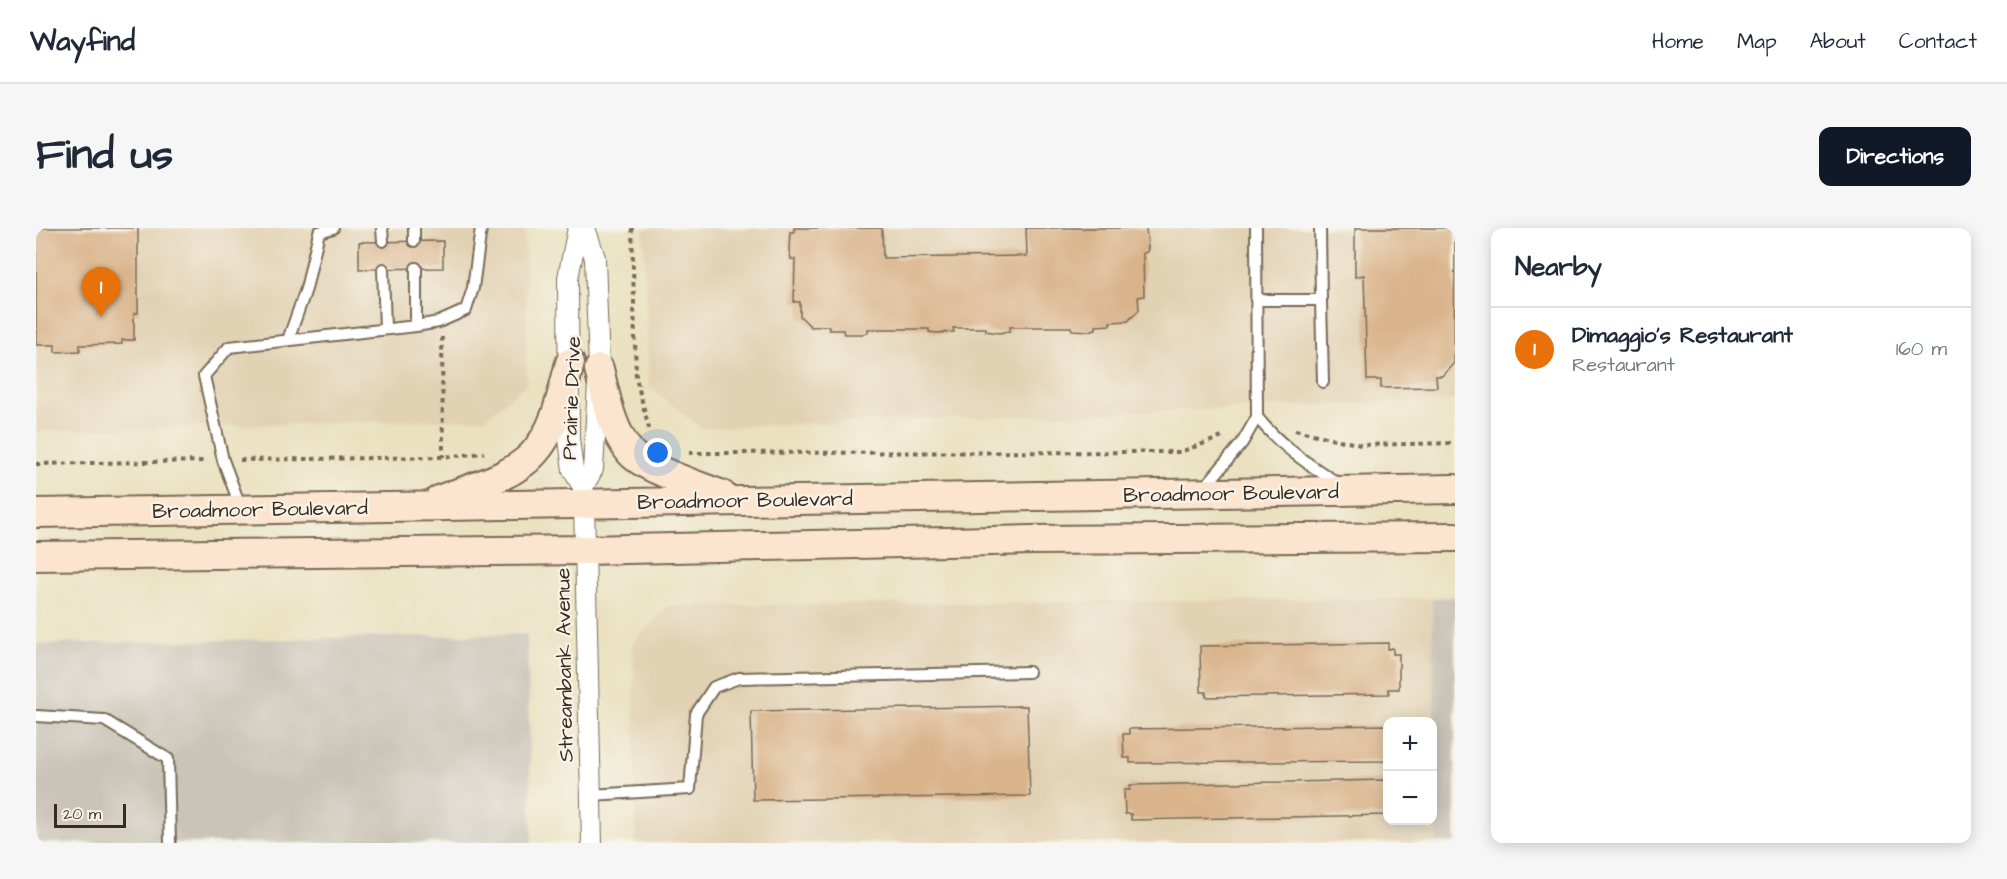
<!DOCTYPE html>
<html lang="en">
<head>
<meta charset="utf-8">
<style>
  :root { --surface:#fff; --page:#f6f6f7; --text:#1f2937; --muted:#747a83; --line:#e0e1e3; --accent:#111827 }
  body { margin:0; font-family:"Architects Daughter",sans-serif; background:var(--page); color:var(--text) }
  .controls { position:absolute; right:18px; bottom:18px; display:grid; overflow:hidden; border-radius:12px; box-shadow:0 3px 15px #0003 }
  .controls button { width:54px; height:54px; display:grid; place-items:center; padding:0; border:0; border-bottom:2px solid var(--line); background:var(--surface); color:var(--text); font:30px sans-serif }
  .scale { position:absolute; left:18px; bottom:15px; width:72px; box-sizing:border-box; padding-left:6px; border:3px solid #3b2a1e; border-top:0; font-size:16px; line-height:21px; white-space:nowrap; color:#3b2a1e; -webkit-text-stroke:4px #f7f3e8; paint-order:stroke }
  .you { position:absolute; left:622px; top:225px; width:21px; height:21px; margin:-15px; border:4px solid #fff; border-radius:50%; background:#1a73e8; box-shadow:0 0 0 9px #1a73e833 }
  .badge { display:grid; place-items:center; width:39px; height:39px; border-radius:50%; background:var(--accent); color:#fff; font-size:20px; font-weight:700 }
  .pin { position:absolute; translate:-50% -50px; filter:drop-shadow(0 2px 3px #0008) }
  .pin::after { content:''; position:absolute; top:32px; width:21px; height:18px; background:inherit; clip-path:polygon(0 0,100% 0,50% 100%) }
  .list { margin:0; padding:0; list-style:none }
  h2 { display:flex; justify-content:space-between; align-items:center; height:78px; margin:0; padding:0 24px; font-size:26px }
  h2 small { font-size:20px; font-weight:400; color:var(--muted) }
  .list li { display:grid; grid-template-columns:39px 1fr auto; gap:18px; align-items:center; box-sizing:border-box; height:84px; padding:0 24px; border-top:2px solid var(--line) }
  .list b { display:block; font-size:22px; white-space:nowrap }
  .list p { margin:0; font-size:20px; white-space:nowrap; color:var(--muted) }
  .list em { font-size:20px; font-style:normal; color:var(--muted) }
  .map { position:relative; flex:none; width:1419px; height:615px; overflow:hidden; border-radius:12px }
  header { display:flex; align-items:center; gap:36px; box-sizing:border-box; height:84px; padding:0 30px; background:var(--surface); border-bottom:2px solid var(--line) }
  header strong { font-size:28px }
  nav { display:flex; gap:33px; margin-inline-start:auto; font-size:21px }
  .intro { display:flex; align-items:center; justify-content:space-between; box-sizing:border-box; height:144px; padding:0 36px }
  h1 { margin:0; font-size:42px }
  .button { padding:15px 27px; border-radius:12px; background:var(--accent); color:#fff; font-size:21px; font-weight:700 }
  main { display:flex; gap:36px; padding:0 36px }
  aside { flex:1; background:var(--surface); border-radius:12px; box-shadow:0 3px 15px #0003 }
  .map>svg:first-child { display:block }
  .built { fill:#e2d2b4; fill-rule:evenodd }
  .industrial { fill:#c9c3b8 }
  .building { fill:#d9b38a }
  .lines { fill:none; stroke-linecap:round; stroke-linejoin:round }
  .service-casing { stroke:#786a57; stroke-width:14 }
  .minor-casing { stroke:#786a57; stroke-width:22 }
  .secondary-casing { stroke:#786a57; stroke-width:32 }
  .path { stroke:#786a57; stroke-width:4; stroke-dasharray:4.5 4.5; stroke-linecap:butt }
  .service { stroke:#fff; stroke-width:10 }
  .minor { stroke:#fff; stroke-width:20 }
  .secondary { stroke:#fce5cf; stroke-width:28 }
  .labels { text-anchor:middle; stroke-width:4.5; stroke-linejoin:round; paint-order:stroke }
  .street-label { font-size:21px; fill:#3b2a1e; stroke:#f7f3e8 }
</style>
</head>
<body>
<header>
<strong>Wayfind</strong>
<nav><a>Home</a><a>Map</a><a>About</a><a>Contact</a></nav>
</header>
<div class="intro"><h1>Find us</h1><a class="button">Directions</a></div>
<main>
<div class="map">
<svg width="1419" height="615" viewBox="0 0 1419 615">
  <rect width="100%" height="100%" fill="#f7f3e8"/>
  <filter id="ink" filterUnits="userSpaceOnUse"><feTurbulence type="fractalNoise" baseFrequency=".0167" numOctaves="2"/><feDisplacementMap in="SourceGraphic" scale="12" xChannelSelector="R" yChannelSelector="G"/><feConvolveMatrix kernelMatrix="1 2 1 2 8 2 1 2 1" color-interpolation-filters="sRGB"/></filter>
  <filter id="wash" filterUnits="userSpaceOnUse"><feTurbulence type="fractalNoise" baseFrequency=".008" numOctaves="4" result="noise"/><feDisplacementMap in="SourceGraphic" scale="24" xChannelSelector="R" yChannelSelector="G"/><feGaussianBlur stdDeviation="1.35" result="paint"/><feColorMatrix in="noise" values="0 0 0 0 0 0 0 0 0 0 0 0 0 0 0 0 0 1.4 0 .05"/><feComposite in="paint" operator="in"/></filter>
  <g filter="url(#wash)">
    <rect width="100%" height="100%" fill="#eae1c0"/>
    <path class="built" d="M0,0H489L491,155L449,191L0,203Z
      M607,0H1419V172L665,200L613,159Z
      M1396,370L1401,615H600L597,415L633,378ZM1352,494H1396V592H1352Z"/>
    <path class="industrial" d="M1419,369V615H1401L1396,370Z
      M491,406L496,615H0V416Z"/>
    <g id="blocks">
      <path class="building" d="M0,0H102V85H98V112H86V116L44,117V123L19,124V117H0Z
        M758,0H846L847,30L991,28L990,0H1110L1112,20L1111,24L1107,25L1108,68L1102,69L1103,82L1092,93L1074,94V97L1060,98V101L1053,103L1036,102L1035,99H974V103L963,105L950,103V100H917L918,104L902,105L893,104V101H832V105L827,106H808L807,102H793V98L775,99L764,88V74H758L759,31H755L753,22L754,4H758Z
        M1319,0H1419L1418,135L1406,148H1400L1401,159L1345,160V152H1331L1328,47L1319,49Z
        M407,13V40L323,41V14Z
        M1352,415V421L1357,420V426H1363V461H1352L1353,466L1170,469V464H1165L1164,418Z
        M991,478L994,568L717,572L715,483Z
        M1352,497V533L1094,535V530H1088L1087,506H1093V501Z
        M1352,552V587L1095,592V586H1089L1088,562H1094V557Z"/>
    </g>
  </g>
  <g filter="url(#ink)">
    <use href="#blocks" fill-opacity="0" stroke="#786a57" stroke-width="1.5"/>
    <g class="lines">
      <defs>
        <path id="service" d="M346,0L347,13
          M378,0V13
          M380,40V98
          M347,41L349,101
          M1220,72H1285L1284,0
          M1285,72L1287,154
          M252,112L270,61L283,4L297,0
          M1221,189C1244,218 1272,236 1303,256
          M1168,260L1206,215L1221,189L1220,0
          M205,280L187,232L168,148L193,119L380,98L403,94L430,82L437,60L445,0
          M0,488L68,492L132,531L134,615
          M555,567L654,561L660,486L678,459L703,450L993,444"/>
        <path id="minor" d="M542,0L532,50L533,211L537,242L547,259L548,276L556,615
          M547,259L557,241L563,141L559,30L549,0"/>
        <path id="secondary" d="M563,141C570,169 575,201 594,224C608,241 664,258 686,267
          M403,272C433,260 476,250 498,225C520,201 526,165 534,135
          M0,285L1419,261
          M0,328L549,322L996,312L1419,309"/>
      </defs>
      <use href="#service" class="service-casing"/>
      <use href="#minor" class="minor-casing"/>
      <use href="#secondary" class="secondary-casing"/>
      <path class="path" d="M596,0L600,150L614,204
        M406,109L407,229
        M1259,202L1325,217L1419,215
        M653,225L1144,224L1189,208
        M204,232L407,229L448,225
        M0,236L170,233"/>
      <use href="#service" class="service"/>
      <use href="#minor" class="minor"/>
      <use href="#secondary" class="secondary"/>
    </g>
  </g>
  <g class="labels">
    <g class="street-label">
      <text transform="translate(535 170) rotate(-88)" y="7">Prairie Drive</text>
      <text transform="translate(1195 265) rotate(-1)" y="7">Broadmoor Boulevard</text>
      <text transform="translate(709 272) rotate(-1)" y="7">Broadmoor Boulevard</text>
      <text transform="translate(224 281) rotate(-1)" y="7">Broadmoor Boulevard</text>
      <text transform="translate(528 437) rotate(-91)" y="7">Streambank Avenue</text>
    </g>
  </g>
</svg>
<div class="controls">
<button>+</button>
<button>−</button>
</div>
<div class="scale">20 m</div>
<div class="you"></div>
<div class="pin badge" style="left:65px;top:89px;background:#e8710a">1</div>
</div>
<aside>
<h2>Nearby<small></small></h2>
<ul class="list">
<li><span class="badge" style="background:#e8710a">1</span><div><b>Dimaggio's Restaurant</b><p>Restaurant</p></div><em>160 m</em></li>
</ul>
</aside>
</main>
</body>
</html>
